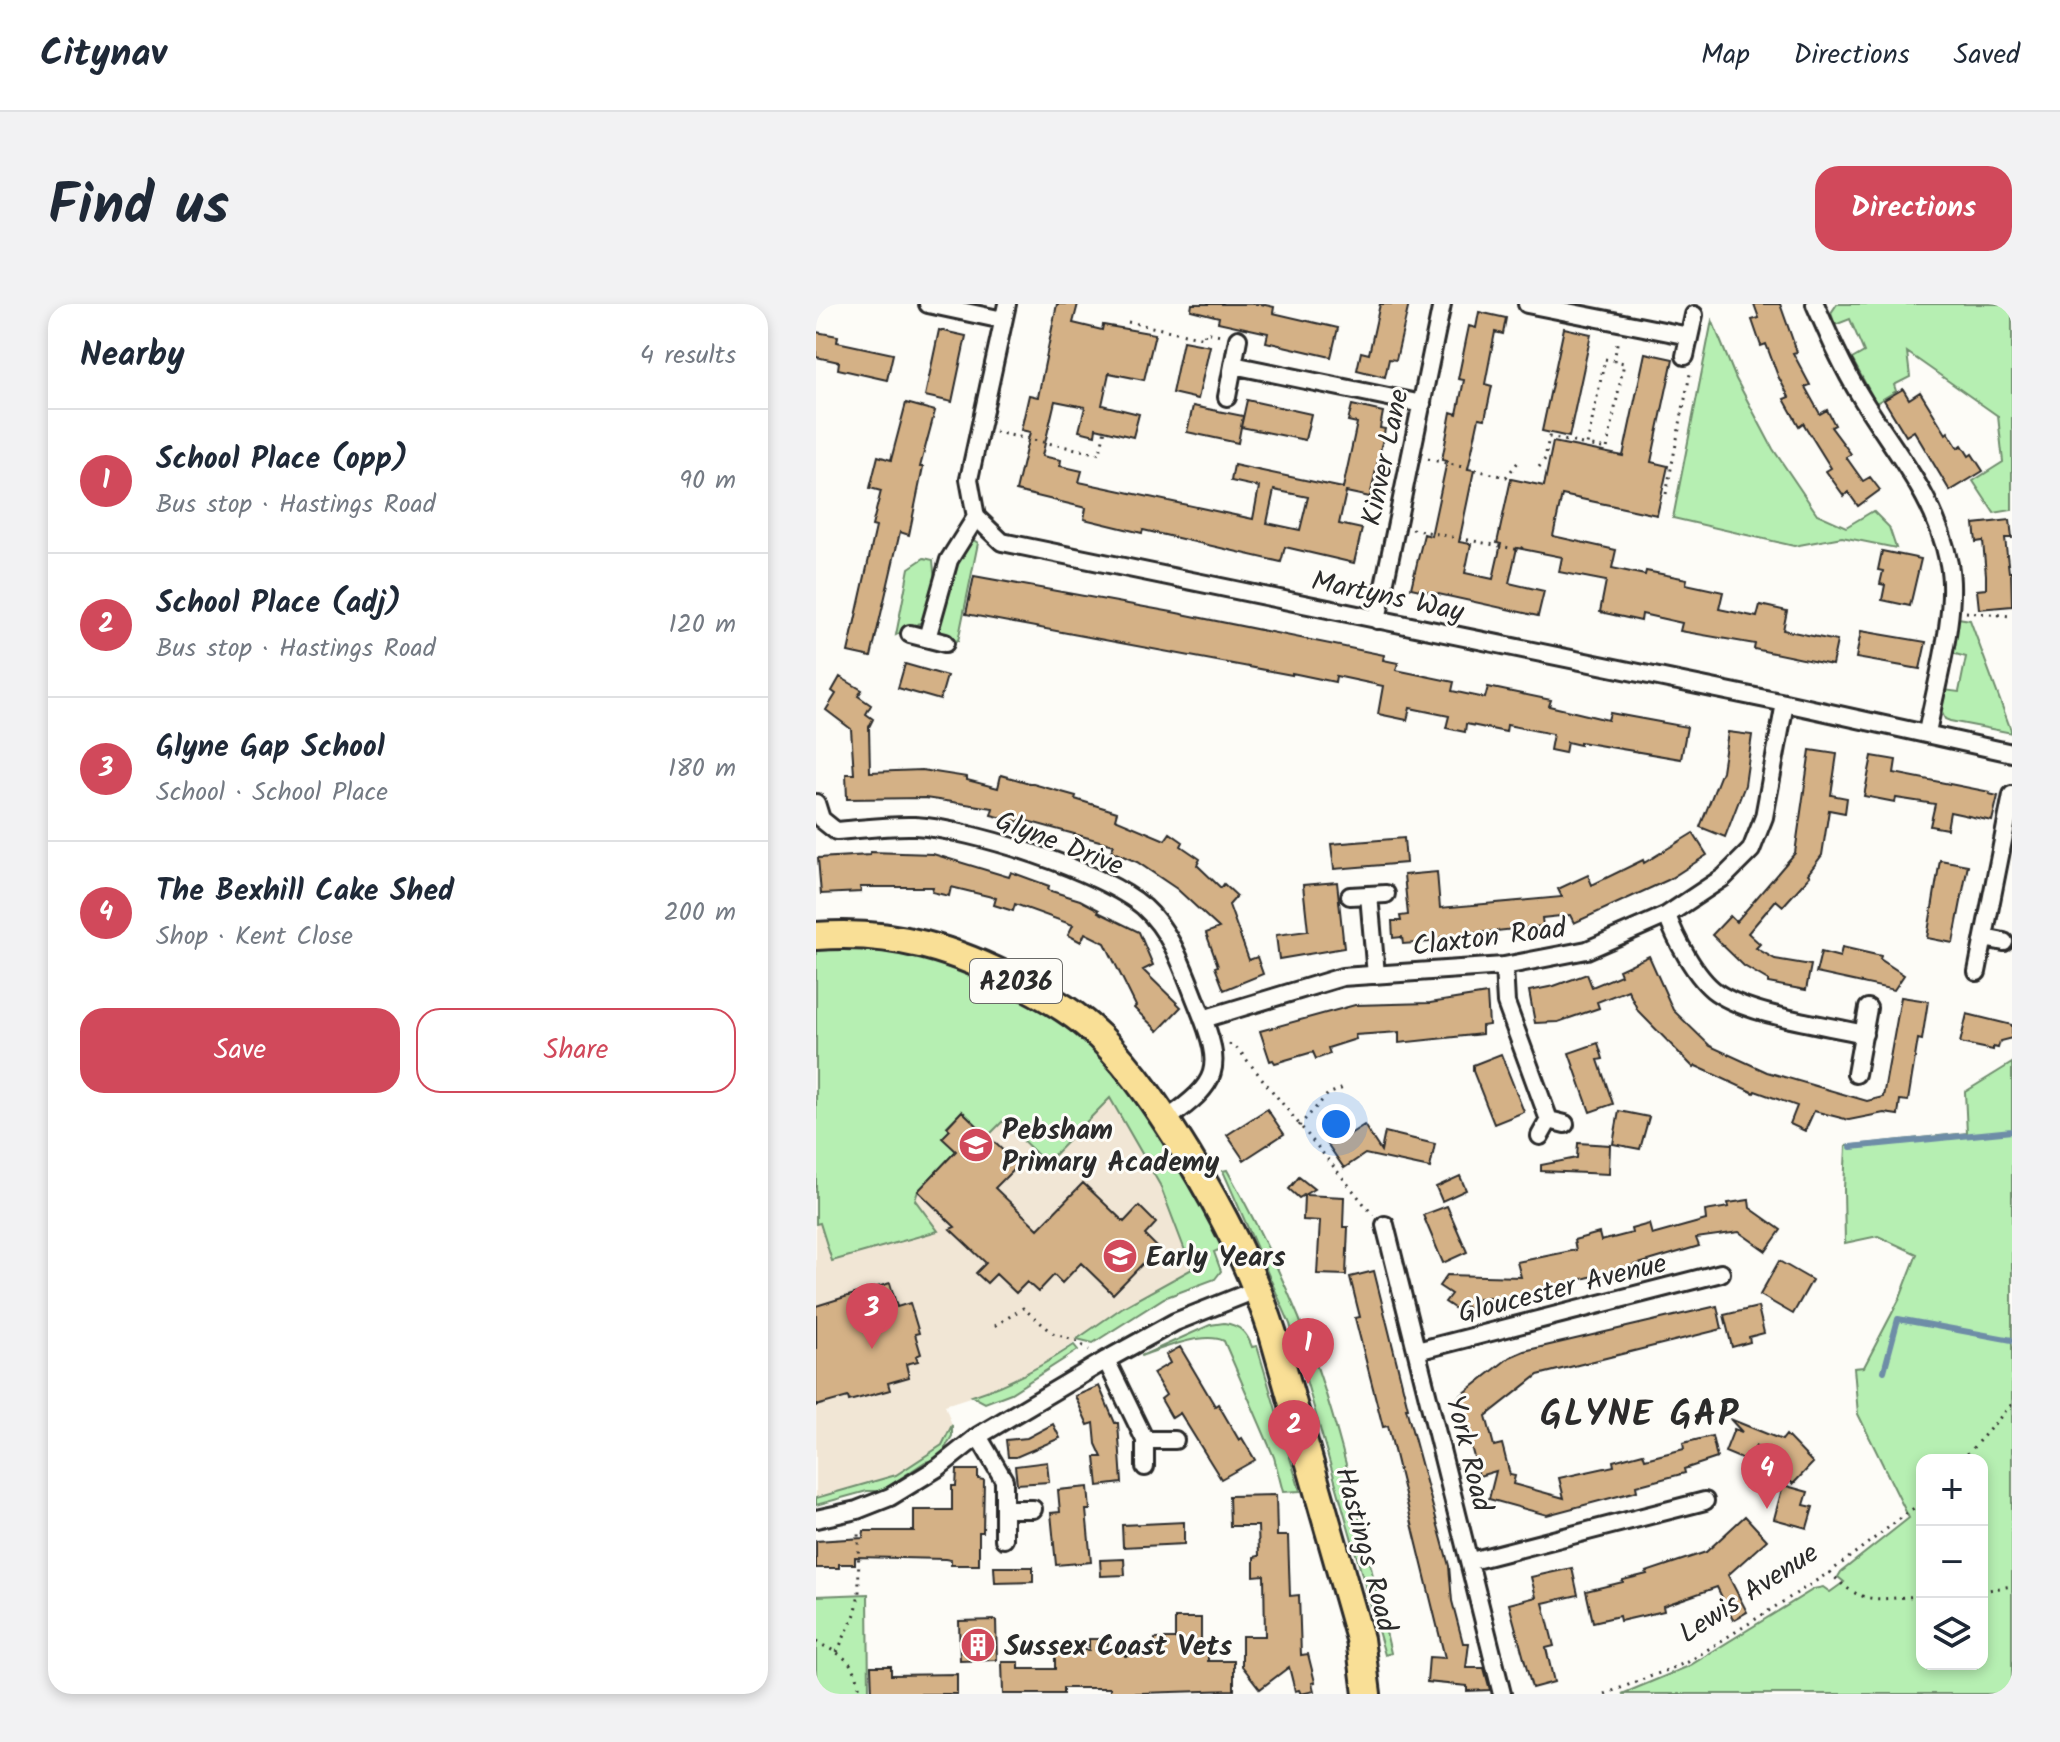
<!DOCTYPE html>
<html lang="en">
<head>
<meta charset="utf-8">
<style>
  :root { --surface:#fff; --page:#f2f2f3; --text:#1f2937; --muted:#747a83; --line:#e0e1e3; --accent:#d1495b }
  body { margin:0; font-family:Kalam,sans-serif; background:var(--page); color:var(--text) }
  .controls { position:absolute; right:24px; bottom:24px; display:grid; overflow:hidden; border-radius:16px; box-shadow:0 4px 12px #0003 }
  .controls button { width:72px; height:72px; display:grid; place-items:center; padding:0; border:0; border-bottom:2px solid var(--line); background:var(--surface); color:var(--text); font:40px sans-serif }
  .you { position:absolute; left:520px; top:820px; width:28px; height:28px; margin:-20px; border:6px solid #fff; border-radius:50%; background:#1a73e8; box-shadow:0 0 0 12px #1a73e833 }
  .badge { display:grid; place-items:center; width:52px; height:52px; border-radius:50%; background:var(--accent); color:#fff; font-size:26px; font-weight:700 }
  .pin { position:absolute; translate:-50% -66px; filter:drop-shadow(0 2px 4px #0008) }
  .pin::after { content:''; position:absolute; top:42px; width:28px; height:24px; background:inherit; clip-path:polygon(0 0,100% 0,50% 100%) }
  .list { margin:0; padding:0; list-style:none }
  h2 { display:flex; justify-content:space-between; align-items:center; height:104px; margin:0; padding:0 32px; font-size:34px }
  h2 small { font-size:26px; font-weight:400; color:var(--muted) }
  .list li { display:grid; grid-template-columns:52px 1fr auto; gap:24px; align-items:center; box-sizing:border-box; height:144px; padding:0 32px; border-top:2px solid var(--line) }
  .list b { display:block; font-size:30px; white-space:nowrap }
  .list p { margin:0; font-size:26px; white-space:nowrap; color:var(--muted) }
  .list em { font-size:26px; font-style:normal; color:var(--muted) }
  .actions { display:flex; gap:16px; padding:24px 32px }
  .actions a { flex:1; padding:18px 0; border:2px solid var(--accent); border-radius:24px; text-align:center; font-size:28px; color:var(--accent) }
  .actions .main { background:var(--accent); color:#fff }
  .icon { flex:none; width:44px; height:44px; fill:none; stroke:currentColor; stroke-width:2; stroke-linecap:round; stroke-linejoin:round }
  .map { position:relative; flex:none; width:1196px; height:1390px; overflow:hidden; border-radius:24px }
  header { display:flex; align-items:center; gap:48px; box-sizing:border-box; height:112px; padding:0 40px; background:var(--surface); border-bottom:2px solid var(--line) }
  header strong { font-size:38px }
  nav { display:flex; gap:44px; margin-inline-start:auto; font-size:28px }
  .intro { display:flex; align-items:center; justify-content:space-between; box-sizing:border-box; height:192px; padding:0 48px }
  h1 { margin:0; font-size:56px }
  .button { padding:20px 36px; border-radius:24px; background:var(--accent); color:#fff; font-size:28px; font-weight:700 }
  main { display:flex; gap:48px; padding:0 48px }
  aside { flex:1; background:var(--surface); border-radius:24px; box-shadow:0 4px 12px #0003 }
  .map>svg:first-child { display:block }
  .built { fill:#f1e6d5 }
  .green { fill:#b6efb2; stroke:#708d6e; stroke-width:2; fill-rule:evenodd }
  .lines { fill:none; stroke-linecap:round; stroke-linejoin:round }
  .stream { stroke:#6e8da7; stroke-width:6 }
  .building { fill:#d4b186; stroke:#2b2b2b; stroke-width:2; fill-rule:evenodd }
  .minor-casing { stroke:#2b2b2b; stroke-width:22 }
  .primary-casing { stroke:#2b2b2b; stroke-width:32 }
  .path { stroke:#2b2b2b; stroke-width:3; stroke-dasharray:2 6; stroke-linecap:butt }
  .minor { stroke:#fdfcf7; stroke-width:16 }
  .primary { stroke:#f9df96; stroke-width:26 }
  .labels { text-anchor:middle; stroke-width:6; stroke-linejoin:round; paint-order:stroke }
  .shield { fill:#fdfcf7; stroke:#6a6a68; stroke-width:2 }
  .shield-label { font-size:26px; font-weight:bold; fill:#2b2b2b }
  .street-label { font-size:28px; fill:#2b2b2b; stroke:#fdfcf7 }
  .poi-label { font-size:28px; font-weight:bold; fill:#2b2b2b; stroke:#fdfcf7; text-anchor:start }
  .district-label { font-size:36px; font-weight:bold; letter-spacing:2px; fill:#2b2b2b; stroke:#fdfcf7 }
</style>
</head>
<body>
<header>
<strong>Citynav</strong>
<nav><a>Map</a><a>Directions</a><a>Saved</a></nav>
</header>
<div class="intro"><h1>Find us</h1><a class="button">Directions</a></div>
<main>
<aside>
<h2>Nearby<small>4 results</small></h2>
<ul class="list">
<li><span class="badge">1</span><div><b>School Place (opp)</b><p>Bus stop · Hastings Road</p></div><em>90 m</em></li>
<li><span class="badge">2</span><div><b>School Place (adj)</b><p>Bus stop · Hastings Road</p></div><em>120 m</em></li>
<li><span class="badge">3</span><div><b>Glyne Gap School</b><p>School · School Place</p></div><em>180 m</em></li>
<li><span class="badge">4</span><div><b>The Bexhill Cake Shed</b><p>Shop · Kent Close</p></div><em>200 m</em></li>
</ul>
<div class="actions"><a class="main">Save</a><a>Share</a></div>
</aside>
<div class="map">
<svg width="1196" height="1390" viewBox="0 0 1196 1390">
  <rect width="100%" height="100%" fill="#fdfcf7"/>
  <filter id="ink" filterUnits="userSpaceOnUse"><feTurbulence type="fractalNoise" baseFrequency=".0125" numOctaves="2"/><feDisplacementMap in="SourceGraphic" scale="16" xChannelSelector="R" yChannelSelector="G"/><feConvolveMatrix kernelMatrix="1 2 1 2 8 2 1 2 1" color-interpolation-filters="sRGB"/></filter>
  <g filter="url(#ink)">
    <path class="built" d="M0,663L286,800L294,794L344,881L376,966L307,1003L223,1064L191,1081L129,1101L136,1121L126,1141L80,1171L0,1194Z"/>
    <path class="green" d="M1021,0H1196V206L1178,209L1157,177L1187,158L1182,112L1091,48L1094,73L1078,81L1080,87L1060,99L1036,55L1048,48L1034,15L1019,21L1015,9Z
      M896,16L920,75L957,145L1001,210L1030,223L1057,207L1073,223L1080,244L1026,233L978,242L857,214Z
      M156,235L162,239L142,337L130,334L119,323L140,259Z
      M108,254L117,256L119,279L108,317L80,331L93,264Z
      M1142,314L1154,316L1196,429L1134,417L1129,415L1125,407L1128,386L1143,388L1150,353L1136,349Z
      M21,642C41,644 62,643 82,646C141,657 228,696 272,737C328,790 372,875 413,941L398,948L405,967L399,975L348,994L277,1039L261,1035L307,1003L376,965L344,881L294,794L230,859L187,817L172,832L146,807L131,822L134,826L127,834L140,847L102,887L99,896L122,927L16,957L4,919L0,920V644Z
      M1196,759V1390H806L873,1362L998,1285L1007,1283L1014,1288L1028,1278L1022,1273L1025,1268L1093,1214L1042,1110L1038,1064L1048,1063L1084,994L1101,950L1062,932L1029,939L1028,885L1030,842L1151,829L1149,788ZM1106,1156H1166V1360H1106Z
      M411,866C438,914 462,963 483,1014C526,1121 548,1237 575,1349L569,1351L474,1020L407,867Z
      M408,1019C424,1021 431,1029 436,1043L441,1042L484,1187L467,1188L458,1153L408,1037C388,1027 345,1045 325,1052L394,1021Z
      M258,1041L262,1046L195,1089L169,1099L156,1092C194,1080 225,1063 258,1041Z
      M136,1121V1132L129,1144L130,1149L120,1156L109,1158L66,1187H51L0,1201V1194L80,1171L126,1141Z
      M52,1290L53,1390H0V1292Z"/>
    <g class="lines">
      <path class="stream" d="M1035,843L1196,827
        M1068,1067L1082,1015L1196,1036"/>
    </g>
    <path class="building" d="M241,0H262L257,19L286,26L287,21L339,30L328,76L293,69L286,101L323,110L317,133L280,124L279,131L263,127L269,103L239,97L226,152L245,156L244,162L266,167L263,178L437,215L443,183L415,177L418,161L527,184L541,119L532,117L536,101L567,108L564,124L569,125L554,193L530,188L523,220L546,225L538,259L469,243L465,258L327,226L326,229L268,215L270,204L200,187L214,128L205,126L213,91L222,93ZM458,186L492,193L484,226L451,219Z
      M376,0H445L458,3L457,9L522,24L515,53L450,38L452,29L402,18L403,13L375,6Z
      M564,0H593L580,56L573,55L569,73L541,66L545,48L553,50Z
      M938,0H964L981,48L977,49L994,81L989,83L1004,110L1011,106L1019,121L1015,123L1035,150L1030,153L1047,177L1054,173L1064,186L1042,202L1032,188L1028,192L1010,167L1015,164L987,119L983,122L968,95L973,93L962,72L950,40L945,42L936,16L943,14Z
      M663,8L690,14L687,30L679,28L669,80L676,82L669,115L663,114L652,165L658,166L643,238L655,240L649,269L677,275L685,240L681,239L695,175L728,182L737,138L807,152L829,49L857,55L835,158L852,162L841,211L746,191L737,232L800,246L796,264L829,271L830,267L871,275L870,280L907,288L903,305L941,313L944,301L971,307L967,326L1021,337L1016,361L938,345L939,340L864,327L866,319L826,310L825,317L784,308L790,277L743,268L746,253L701,244L693,279L728,287L722,312L595,284L608,230L615,232L631,157L626,156L635,108L641,110L648,76L642,75L653,22L660,24Z
      M748,24L775,30L753,133L726,127Z
      M123,26L150,32L136,98L109,92Z
      M0,28L22,32L21,38L77,50L71,76L22,65L23,58L0,53Z
      M367,37L394,42L382,95L356,89Z
      M1087,85L1093,95L1104,88L1130,130L1132,128L1142,144L1146,141L1153,152L1156,150L1167,167L1134,187L1098,127L1090,132L1068,96Z
      M431,96L495,110L489,136L425,123Z
      M90,99L119,107L104,163H107L93,231L84,228L55,353L32,348L60,223L56,222L65,187L54,184L62,152L75,156Z
      M377,102L427,112L422,139L371,128Z
      M1194,216L1196,234H1189L1193,268H1195L1196,302L1163,305L1161,286L1170,285V271L1167,237L1160,238L1158,220Z
      M1066,247L1105,255L1094,302L1066,296L1069,281L1064,280L1067,267L1062,266Z
      M158,272L356,308L568,351L567,356L582,359L580,366L638,378L636,387L669,394L672,383L735,396L733,402L792,416L794,409L871,423L865,455L764,438V441L751,438L749,449L734,446L737,430L691,421L690,428L650,420L649,428L630,424L633,412L594,404L591,416L562,410L567,382L520,372L519,378L476,369V371L150,310Z
      M1045,327L1110,338L1104,365L1040,354Z
      M89,360L131,372L124,396L82,384Z
      M24,373L46,386L42,392L55,401L50,410L57,415L53,423L54,468L106,466L151,473V476L182,484L185,471L260,492L259,495L301,508L299,515L349,536L354,529L367,538L365,542L384,555L381,561L405,584L408,580L421,592L413,601L433,656L441,653L447,670L408,686L399,663L402,662L390,629L403,624L361,585L321,558L295,547L298,541L204,515V518L175,511L177,504L109,494L31,495L30,470H38L35,425L10,406L20,390L16,387Z
      M912,428L936,431L929,481L909,533L884,523L906,467Z
      M994,446L1021,450L1015,491L1031,494L1029,509L1013,506L1006,551L992,570L994,572L967,602L960,596L932,629L944,640L940,644L959,655L995,661L990,686L952,679V676L928,662L896,631L914,612L920,618L979,549Z
      M1056,452L1080,456L1078,469L1174,488L1173,490L1182,492L1176,517L1134,508L1131,525L1114,522L1119,500L1080,494L1079,498L1048,492Z
      M877,529L891,551L852,576L758,619L754,611L726,614L727,622L625,633L626,637L587,640L586,633L577,634L576,617H585L584,612L592,611L588,571L621,568L624,604L746,593L742,585L772,571L776,581L827,556L828,559Z
      M588,534L590,559L518,565L515,540Z
      M54,548L117,550L193,573L195,568L233,582L232,586L264,596L283,606L282,608L323,628L337,661L327,666L365,703L342,727L318,704L320,702L289,639L269,629L265,638L252,631L257,621L199,600L197,607L178,601L180,594L135,583L133,592L116,588L117,583H44L45,588L5,590L2,554L54,551Z
      M1124,556L1152,561L1137,639L1111,634Z
      M521,578L528,644L463,655L460,631L492,627L487,581Z
      M1026,643L1065,652L1064,655L1088,671L1078,686L1000,669L1005,648L1024,653Z
      M833,652L857,706L894,742L951,768L1051,797L1067,793L1085,693L1112,697L1106,736L1102,735L1092,797L1084,796L1082,811L1068,809L1033,816L998,807L989,827L974,820L981,802L939,787L938,789L880,762L878,764L822,707L812,686L781,698L783,704L742,718L719,719L713,687L738,682L771,670L776,683L805,671L803,666Z
      M671,690L673,721L666,722V730L583,739V728L539,731L540,735L512,744L514,750L500,755L497,748L459,759L457,756L454,757L444,727L539,701L614,699Z
      M1151,710L1196,721V734L1184,737L1182,744L1177,743V746L1144,739Z
      M782,739L787,755L782,756L797,800L774,808L753,749Z
      M685,750L708,808L678,820L657,767V761Z
      M451,805L468,830L428,856L411,831Z
      M146,807L202,861L179,884L222,925L267,879L308,918L323,902L340,919L329,931L342,944L297,990L265,959L246,979L238,971L222,988L211,978L200,989L180,970L171,979L160,969L170,959L134,925L139,923L102,887L140,847L126,834L134,826L131,823Z
      M803,807L833,813L824,845L797,840Z
      M548,821L565,847L569,828L619,840L614,864L549,850L528,864L508,835L524,825L529,833Z
      M762,839L794,841L793,870L725,867V861L761,854Z
      M644,872L650,886L626,897L620,883Z
      M483,873L498,885L488,891L528,893L527,923H532L530,971L501,970L504,917L487,916L488,891L483,894L473,885Z
      M933,896L934,904L965,926L950,947L923,928L880,934L883,942L819,961L694,994H663L658,1009L646,1000L641,1006L629,998L635,990L623,982L631,971L705,973L701,958L760,946L758,936L783,929L785,937L816,929L815,925L833,920L836,931L890,916L889,907L913,903L912,899Z
      M631,902L651,948L627,959L607,911Z
      M963,957L996,976L977,1010L944,991Z
      M558,967L592,1104H590L633,1262L636,1297L647,1339H653L650,1364H668L674,1386L651,1387V1382L611,1378L613,1353L629,1354L572,1122L567,1123L539,1014L544,1013L534,973Z
      M74,979L81,1003L94,999L103,1029L99,1030L105,1050L100,1052L102,1057L90,1060L93,1073L72,1079L74,1086L33,1097L32,1093L0,1102V1002Z
      M901,1002L906,1025L722,1071L670,1112L678,1142L686,1140L694,1171L699,1172L697,1180L748,1194L743,1174L798,1162L797,1157L827,1149L829,1155L868,1145L867,1139L896,1132L901,1154L868,1165L869,1169L820,1182L821,1187L731,1211L673,1195L680,1167L663,1172L642,1094L694,1053L708,1047Z
      M942,1003L948,1029L933,1033L934,1038L916,1043L908,1011Z
      M364,1043L399,1102L402,1100L423,1136L426,1134L439,1156L405,1175L364,1109L356,1114L345,1095L350,1091L337,1069L354,1059L350,1051Z
      M283,1082L299,1119H302L306,1179L282,1182L279,1153H286L280,1140L278,1119L272,1121L259,1092Z
      M914,1115L966,1136L970,1131L997,1159L977,1180L940,1142L933,1158L909,1148L918,1125L926,1128Z
      M237,1120L244,1134L200,1153H192L190,1136L211,1134Z
      M231,1158L233,1178L201,1180L199,1162Z
      M141,1166H162V1175L168,1176L167,1228H163V1261H135V1256L129,1255L39,1253V1260H23V1264H0V1237L47,1234L48,1227H98V1206H136V1182H140Z
      M967,1181L992,1188L988,1201L997,1203L991,1224L958,1215Z
      M272,1183L274,1206H270L275,1258L240,1261L235,1209L244,1208L242,1186Z
      M460,1191L461,1232H472L474,1292L483,1291L485,1351L492,1350L499,1378L496,1379L498,1387L485,1390L483,1386L479,1387L473,1363L444,1385L426,1362V1332H449L448,1271L438,1272V1253L443,1252L442,1222H414L413,1192Z
      M929,1212L951,1236L912,1271L931,1308L917,1316L901,1283L847,1302L848,1307L804,1317L803,1312L777,1318L770,1287L807,1278V1276L831,1270L830,1268L890,1248Z
      M368,1218V1240L307,1243L306,1221Z
      M308,1255L309,1271L285,1272L284,1256Z
      M178,1263H217V1278L179,1279Z
      M756,1264L762,1291L727,1299L738,1342L730,1344L738,1378L716,1384L693,1300L720,1293L715,1273Z
      M359,1314H385V1350H392V1357H418V1386L294,1390V1384H247V1390H187L186,1358H203V1365H239V1351H249V1346H273V1335H292V1348L309,1347V1352H339V1335H359Z
      M180,1316L181,1356L144,1357L143,1317Z
      M55,1362H75V1371L141,1370V1390H56Z"/>
    <g class="lines">
      <defs>
        <path id="minor" d="M112,0L187,16
          M191,0L153,175L160,213L186,238L969,399L1196,449
          M711,0L873,32
          M999,0C1013,32 1027,64 1045,93C1079,149 1120,193 1133,260C1142,307 1120,380 1111,429
          M869,52L878,11
          M417,61L606,100
          M411,93L422,35
          M561,316L626,0
          M94,330L129,339
          M111,334L133,256L160,213
          M0,499L5,515L20,527C46,525 73,521 99,522C155,525 286,567 328,603C357,629 369,670 383,704C408,766 403,778 350,816
          M553,591L560,671
          M534,592L570,590
          M851,611C859,634 880,674 900,688C935,712 1005,720 1048,730
          M1168,634L1188,638
          M688,662L690,699L733,816
          M1161,668L1196,491
          M387,715L526,673L688,662L771,646L851,611L908,573L935,546L948,513L969,399
          M1040,770L1052,704
          M724,832L733,816L749,820
          M569,921L686,1390
          M601,1047L905,969
          M290,1056L329,1136V1163
          M162,1132L188,1176V1235
          M329,1136H359
          M188,1205H217
          M0,1215L41,1206L74,1193L123,1163L162,1132L290,1056L359,1018L442,985
          M655,1257L889,1197"/>
        <path id="primary" d="M0,632C78,626 141,645 209,682C236,696 262,711 284,733C319,768 345,808 371,850C406,908 436,965 457,1030L544,1335L551,1390"/>
      </defs>
      <use href="#minor" class="minor-casing"/>
      <use href="#primary" class="primary-casing"/>
      <path class="path" d="M312,18L388,34L389,28L405,31
        M789,55L808,59L791,145L771,141Z
        M798,57L802,34
        M179,128L284,150L289,125
        M612,155L690,173L703,157
        M723,163L729,155L733,133L771,141
        M850,190L874,70
        M596,225L704,246L708,241
        M1150,308L1196,312
        M413,740L422,745L557,911
        M483,822L512,790L530,783
        M179,1022L207,1004L237,1029L260,1037L273,1046
        M1146,1156L1196,1100
        M1014,1268C1046,1304 1063,1294 1106,1292
        M1166,1287L1196,1282
        M0,1338C27,1351 42,1358 44,1390
        M21,1348L40,1308L43,1288L42,1225
        M789,1390L872,1358L1014,1268L1106,1198"/>
      <use href="#minor" class="minor"/>
      <use href="#primary" class="primary"/>
    </g>
  </g>
  <defs>
    <symbol id="school-disc" viewBox="-11 -11 22 22"><circle r="9.5" fill="#d1495b" stroke="#fdfcf7"/><path d="M0-5L7-2L0 1L-7-2ZM-4 1L0 2.5L4 1V4Q0 6-4 4Z" fill="#fff"/></symbol>
    <symbol id="building-disc" viewBox="-11 -11 22 22"><circle r="9.5" fill="#d1495b" stroke="#fdfcf7"/><path d="M-4-6H4V6H1V3H-1V6H-4ZM-2.5-4.3h1.7v1.8h-1.7ZM.8-4.3h1.7v1.8H.8ZM-2.5-1h1.7V.8h-1.7ZM.8-1h1.7V.8H.8Z" fill="#fff"/></symbol>
  </defs>
  <g fill-rule="evenodd">
    <use href="#school-disc" x="140" y="821" width="40" height="40"/>
    <use href="#school-disc" x="284" y="932" width="40" height="40"/>
    <use href="#building-disc" x="142" y="1321" width="40" height="40"/>
  </g>
  <g class="labels">
    <rect class="shield" x="154" y="655" width="92" height="44" rx="6"/>
    <g class="shield-label">
      <text x="200" y="686">A2036</text>
    </g>
    <g class="street-label">
      <text transform="translate(568 153) rotate(-78)" y="10">Kinver Lane</text>
      <text transform="translate(572 291) rotate(12)" y="10">Martyns Way</text>
      <text transform="translate(244 538) rotate(21)" y="10">Glyne Drive</text>
      <text transform="translate(673 632) rotate(-7)" y="10">Claxton Road</text>
      <text transform="translate(746 983) rotate(-14)" y="10">Gloucester Avenue</text>
      <text transform="translate(654 1149) rotate(76)" y="10">York Road</text>
      <text transform="translate(551 1245) rotate(75)" y="10">Hastings Road</text>
      <text transform="translate(932 1288) rotate(-33)" y="10">Lewis Avenue</text>
    </g>
    <g class="poi-label">
      <text x="186" y="835">Pebsham<tspan x="186" dy="32">Primary Academy</tspan></text>
      <text x="330" y="962">Early Years</text>
      <text x="188" y="1351">Sussex Coast Vets</text>
    </g>
    <g class="district-label">
      <text x="824" y="1121">GLYNE GAP</text>
    </g>
  </g>
</svg>
<div class="controls">
<button>+</button>
<button>−</button>
<button><svg class="icon" aria-label="layers" viewBox="0 0 24 24"><path d="M12 4l9 5-9 5-9-5zM3 14l9 5 9-5"/></svg></button>
</div>
<div class="you"></div>
<div class="pin badge" style="left:492px;top:1080px">1</div>
<div class="pin badge" style="left:478px;top:1162px">2</div>
<div class="pin badge" style="left:56px;top:1045px">3</div>
<div class="pin badge" style="left:951px;top:1205px">4</div>
</div>
</main>
</body>
</html>
